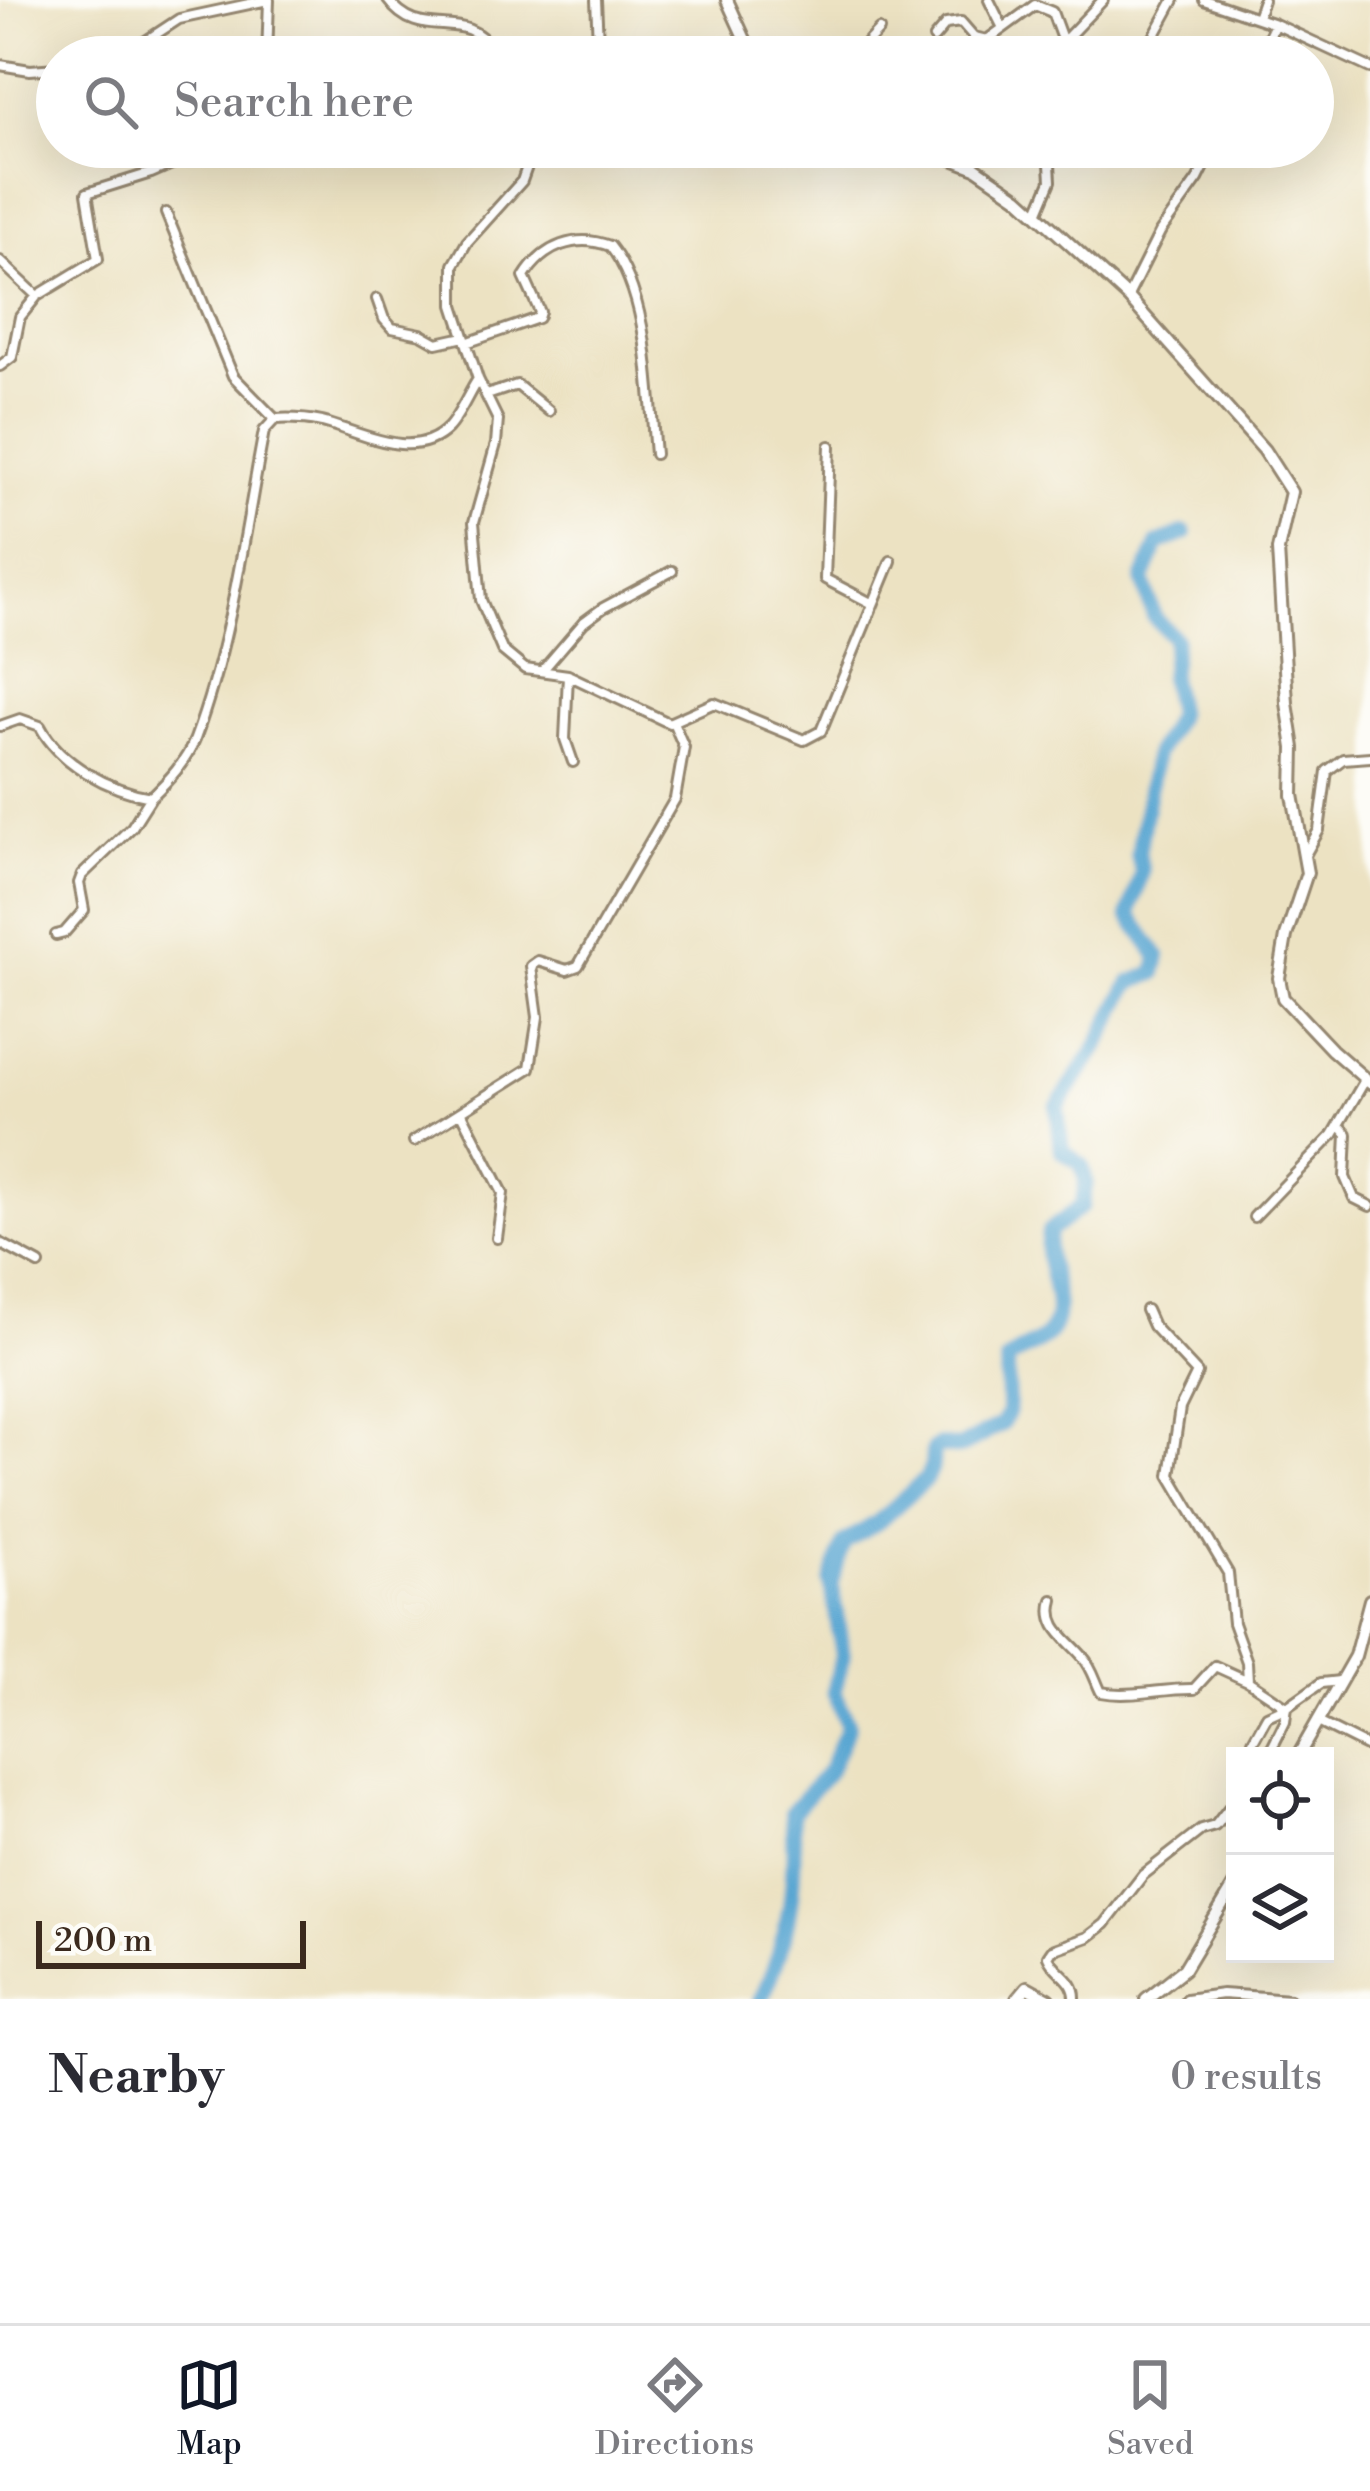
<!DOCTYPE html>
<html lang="en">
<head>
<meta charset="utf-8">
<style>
  :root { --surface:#fff; --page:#f7f7f7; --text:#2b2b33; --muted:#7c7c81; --line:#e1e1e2; --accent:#111827 }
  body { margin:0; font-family:"Libre Bodoni",serif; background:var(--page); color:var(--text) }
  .controls { position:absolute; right:36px; bottom:36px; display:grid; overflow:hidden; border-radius:0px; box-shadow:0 12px 48px #0002 }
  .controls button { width:108px; height:108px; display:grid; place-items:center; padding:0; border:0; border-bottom:3px solid var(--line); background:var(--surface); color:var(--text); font:60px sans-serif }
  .scale { position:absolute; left:36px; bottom:30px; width:270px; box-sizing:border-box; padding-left:12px; border:6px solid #3b2a1e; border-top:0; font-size:33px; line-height:42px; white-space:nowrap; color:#3b2a1e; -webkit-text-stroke:9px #fdfcf7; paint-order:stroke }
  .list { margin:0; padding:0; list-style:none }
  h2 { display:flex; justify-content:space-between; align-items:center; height:156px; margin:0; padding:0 48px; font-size:51px }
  h2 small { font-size:39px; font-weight:400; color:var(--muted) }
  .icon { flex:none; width:66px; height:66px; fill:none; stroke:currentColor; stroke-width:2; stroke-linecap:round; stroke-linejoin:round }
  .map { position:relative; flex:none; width:1370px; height:1999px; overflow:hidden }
  .search { position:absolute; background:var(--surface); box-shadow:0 12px 48px #0002; left:36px; right:36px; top:36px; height:132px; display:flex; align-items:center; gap:30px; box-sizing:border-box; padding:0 42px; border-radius:66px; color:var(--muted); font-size:45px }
  .sheet { height:324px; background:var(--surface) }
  nav { display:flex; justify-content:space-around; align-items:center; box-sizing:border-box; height:168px; border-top:3px solid var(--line); background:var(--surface); font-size:33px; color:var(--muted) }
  nav a { display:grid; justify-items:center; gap:6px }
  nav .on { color:var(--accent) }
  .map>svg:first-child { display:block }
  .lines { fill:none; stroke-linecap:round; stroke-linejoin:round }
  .river { stroke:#59a6d2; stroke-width:16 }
  .minor-casing { stroke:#948670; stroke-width:14 }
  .tertiary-casing { stroke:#948670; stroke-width:16 }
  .minor { stroke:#fff; stroke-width:8 }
  .tertiary { stroke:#fff; stroke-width:10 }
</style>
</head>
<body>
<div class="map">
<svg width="1370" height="1999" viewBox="0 0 1370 1999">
  <rect width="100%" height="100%" fill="#fdfcf7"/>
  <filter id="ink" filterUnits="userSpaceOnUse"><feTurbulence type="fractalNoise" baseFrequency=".00833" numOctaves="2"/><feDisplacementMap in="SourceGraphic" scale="24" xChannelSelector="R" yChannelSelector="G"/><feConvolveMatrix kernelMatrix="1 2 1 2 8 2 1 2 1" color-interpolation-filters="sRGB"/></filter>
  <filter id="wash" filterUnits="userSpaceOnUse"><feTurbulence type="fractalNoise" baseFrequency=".004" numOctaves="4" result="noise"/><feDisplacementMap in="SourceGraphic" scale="48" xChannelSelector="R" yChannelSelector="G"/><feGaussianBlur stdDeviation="2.7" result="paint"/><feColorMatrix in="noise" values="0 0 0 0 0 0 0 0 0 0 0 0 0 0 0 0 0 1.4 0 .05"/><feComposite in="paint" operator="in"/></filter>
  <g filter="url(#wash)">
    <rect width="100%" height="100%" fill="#ece2c2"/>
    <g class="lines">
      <path class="river" d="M761,1999C791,1937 797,1880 792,1812L829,1770L848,1726L834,1691L843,1655L831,1582L844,1543L878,1522L926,1479L932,1466L933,1450L939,1445L959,1448L1002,1424L1008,1411L1007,1361C1018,1352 1029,1348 1040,1341C1069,1323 1053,1285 1048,1260C1046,1251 1048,1241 1049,1231L1082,1206L1086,1182L1082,1165L1062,1151L1057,1107L1097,1048L1130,983L1155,973L1159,957L1129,915L1142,872L1138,854L1155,755L1177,715L1170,677L1175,639L1154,617L1143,580L1158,544L1185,533"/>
    </g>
  </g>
  <g filter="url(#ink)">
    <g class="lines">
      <defs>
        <path id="minor" d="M388,0C422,46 464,4 493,51
          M989,0L1002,26
          M1204,0L1275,24L1370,68
          M1257,17L1263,0
          M934,38L946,24L961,22L974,37L987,40L1035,5L1052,12L1063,42
          M1150,44L1174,0
          M104,57L141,44L179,19L268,0
          M267,57L269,0
          M593,57L598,42L596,0
          M861,57L863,47L879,30
          M1057,57L1063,42L1103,0
          M1259,57L1275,24
          M0,65L30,70L57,68
          M166,213L233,376L275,419
          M1037,214L1051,181L1049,147
          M0,261L37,296
          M1128,296L1160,232L1198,179L1214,147
          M377,299L384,319L392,328L421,334L437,343L464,337
          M466,343L538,318L540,312L524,277C543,246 576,233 610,246C650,296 649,392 655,454
          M0,366L12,357L20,317L37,296L98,259L87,193L151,173L210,147
          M478,379L498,420L496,444L474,522L481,600L502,650L525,669L568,675L669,723L714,703L804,740L821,731L891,561
          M487,395L517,385L549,411
          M830,446L825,579L873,604
          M542,671L584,622L603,608L672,571
          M568,675L565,739L573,762
          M0,726L20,719L40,726C60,764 109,790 151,797C169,780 186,762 195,739C231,643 245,531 264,431L275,419C291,418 307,419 322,422C360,432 414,463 448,428C460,415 468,394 478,379L454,305V265L467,242L522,181L534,147
          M1305,855L1319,830L1327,771L1343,759L1370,757
          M56,935L64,933L84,910L79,883L82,875L132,827L151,797
          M462,1113L503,1193L497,1238
          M1339,1125L1347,1134L1345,1177L1354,1198L1370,1206
          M414,1141L530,1068L538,1017L531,966L538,961L567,970L578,966L675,799L684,747L673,722
          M1254,1217L1333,1135L1365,1080
          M0,1243L39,1264
          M1146,1310L1153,1326L1197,1373L1180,1408L1170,1475L1228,1573L1233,1623L1247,1662L1248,1681
          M1053,1600C1045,1627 1068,1639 1083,1657C1092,1667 1095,1680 1101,1692C1130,1698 1164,1688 1194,1689L1215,1666L1248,1681L1287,1707L1267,1716L1253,1741
          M1318,1722L1370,1748
          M1268,1756L1285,1722L1287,1707L1321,1683L1340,1681
          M1075,1999C1076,1978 1055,1974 1048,1956L1052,1950L1088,1937L1105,1924L1143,1875L1201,1830L1215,1826L1235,1800
          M1186,1999L1222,1994L1290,1999"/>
        <path id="tertiary" d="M727,0L753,57
          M921,147L976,168L1018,197L1128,297L1264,450L1291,492L1278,550L1287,703L1294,748L1293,795L1307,873L1286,936L1279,978L1283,998L1332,1050L1370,1083
          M1298,1756L1355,1656L1370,1600
          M1017,1999L1027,1987L1049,1999
          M1146,1999L1184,1969L1235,1884"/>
      </defs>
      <use href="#minor" class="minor-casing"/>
      <use href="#tertiary" class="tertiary-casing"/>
      <use href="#minor" class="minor"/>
      <use href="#tertiary" class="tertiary"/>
    </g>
  </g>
</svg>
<div class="controls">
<button><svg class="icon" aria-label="locate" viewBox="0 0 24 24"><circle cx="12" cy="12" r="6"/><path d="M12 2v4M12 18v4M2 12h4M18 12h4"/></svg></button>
<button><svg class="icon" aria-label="layers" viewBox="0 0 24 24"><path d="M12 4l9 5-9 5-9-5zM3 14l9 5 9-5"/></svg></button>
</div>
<div class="scale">200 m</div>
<div class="search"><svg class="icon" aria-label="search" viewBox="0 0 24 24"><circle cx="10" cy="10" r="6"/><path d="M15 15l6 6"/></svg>Search here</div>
</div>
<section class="sheet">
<h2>Nearby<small>0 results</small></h2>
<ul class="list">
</ul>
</section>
<nav>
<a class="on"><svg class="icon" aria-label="map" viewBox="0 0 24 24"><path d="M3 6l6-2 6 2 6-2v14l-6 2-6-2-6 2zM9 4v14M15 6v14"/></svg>Map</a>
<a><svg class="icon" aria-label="directions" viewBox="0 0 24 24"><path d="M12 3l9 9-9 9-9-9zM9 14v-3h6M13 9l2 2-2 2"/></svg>Directions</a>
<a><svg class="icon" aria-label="saved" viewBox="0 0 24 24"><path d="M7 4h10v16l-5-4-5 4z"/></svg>Saved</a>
</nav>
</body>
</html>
